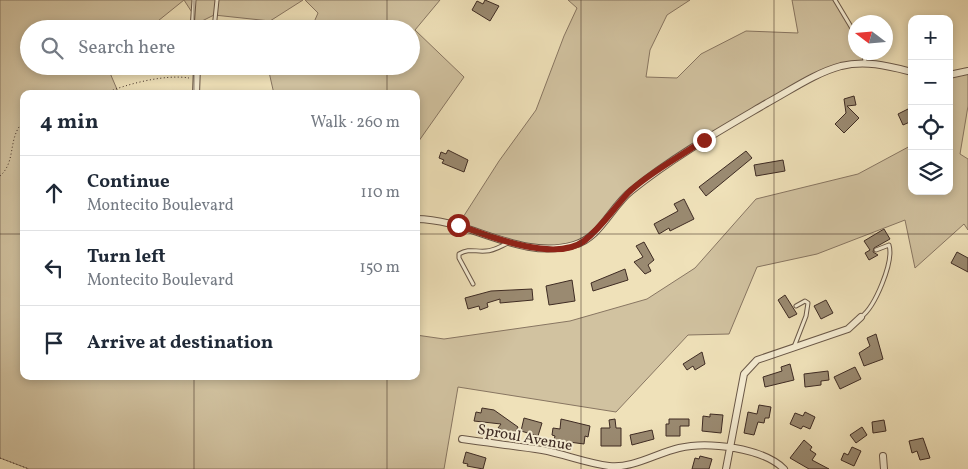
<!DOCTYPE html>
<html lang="en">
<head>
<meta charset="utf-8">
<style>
  :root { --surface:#fff; --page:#f6f6f7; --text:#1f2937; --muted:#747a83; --line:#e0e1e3 }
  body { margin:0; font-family:Vollkorn,serif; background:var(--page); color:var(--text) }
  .controls { position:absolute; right:15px; top:15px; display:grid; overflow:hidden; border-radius:10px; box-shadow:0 2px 8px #0003 }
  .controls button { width:45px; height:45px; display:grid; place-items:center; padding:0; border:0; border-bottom:1px solid var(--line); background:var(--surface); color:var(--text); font:25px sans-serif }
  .compass { position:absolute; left:848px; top:15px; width:45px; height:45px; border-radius:50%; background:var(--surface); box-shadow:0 2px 8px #0003; rotate:286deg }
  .stop { position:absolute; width:15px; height:15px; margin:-11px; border:4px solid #8f2418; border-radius:50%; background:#fff }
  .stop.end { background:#8f2418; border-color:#fff; box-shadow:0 1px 5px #0008 }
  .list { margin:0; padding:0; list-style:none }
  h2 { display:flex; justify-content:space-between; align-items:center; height:65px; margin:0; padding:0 20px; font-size:21px }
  h2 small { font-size:16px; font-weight:400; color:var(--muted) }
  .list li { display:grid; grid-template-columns:32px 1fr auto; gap:15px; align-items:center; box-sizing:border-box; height:75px; padding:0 20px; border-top:1px solid var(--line) }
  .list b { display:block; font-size:19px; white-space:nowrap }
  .list p { margin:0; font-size:16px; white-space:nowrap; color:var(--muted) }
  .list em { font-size:16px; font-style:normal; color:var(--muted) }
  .icon { flex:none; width:28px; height:28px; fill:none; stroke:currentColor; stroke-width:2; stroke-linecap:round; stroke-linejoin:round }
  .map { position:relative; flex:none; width:968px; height:469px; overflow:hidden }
  .search { position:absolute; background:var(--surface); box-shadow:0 2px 8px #0003; left:20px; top:20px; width:400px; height:55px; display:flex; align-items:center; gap:12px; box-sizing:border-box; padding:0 18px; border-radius:28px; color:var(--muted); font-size:19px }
  .panel { position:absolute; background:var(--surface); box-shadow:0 2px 8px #0003; left:20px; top:90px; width:400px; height:290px; border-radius:10px }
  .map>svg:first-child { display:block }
  .green { fill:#d1c2a0; stroke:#887662 }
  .building { fill:#9a8a71; stroke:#3e2b23 }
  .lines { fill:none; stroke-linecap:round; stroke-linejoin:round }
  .lane-casing { stroke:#6a5848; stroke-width:5 }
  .street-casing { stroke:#6a5848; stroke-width:8 }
  .path { stroke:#3e2b23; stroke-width:1; stroke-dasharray:1 2.5; stroke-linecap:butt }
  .lane { stroke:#f5ecd2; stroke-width:3 }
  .street { stroke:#f5ecd2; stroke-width:6 }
  .route { stroke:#8f2418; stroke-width:6 }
  .grid { fill:none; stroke:#3e2b23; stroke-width:1; stroke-opacity:0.55 }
  .labels { text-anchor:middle; stroke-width:4; stroke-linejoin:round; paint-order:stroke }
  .street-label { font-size:15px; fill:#3e2b23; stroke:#f5ecd2 }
</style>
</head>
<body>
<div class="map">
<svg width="968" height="469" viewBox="0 0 968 469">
  <rect width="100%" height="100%" fill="#efe1b9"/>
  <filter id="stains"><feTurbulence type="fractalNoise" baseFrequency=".004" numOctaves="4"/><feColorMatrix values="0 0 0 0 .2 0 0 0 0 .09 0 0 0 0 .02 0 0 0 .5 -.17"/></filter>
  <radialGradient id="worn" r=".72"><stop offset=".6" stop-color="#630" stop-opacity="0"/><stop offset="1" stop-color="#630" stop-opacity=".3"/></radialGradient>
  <path class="green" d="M0,0H303L270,21L214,15L192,26L193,14L184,0L148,29H29V66H107L119,94H24V376H416V335L444,339L570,321L647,299L695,268L756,199L858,174L912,145V191H949V75L968,71V106L960,154L968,159V230L964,224L915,268L905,220L817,254L757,267L729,334L688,335L616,412L458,387L444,469H29L0,458Z
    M305,0H440L415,30L464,77L416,145V94H274L269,72L275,66H411V29H311L318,13Z
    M568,0H690L667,15L650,50L646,77L677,78L701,54L746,31L798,33L792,0H835L855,35L856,52L864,53L865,63L825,72L704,140L629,192L600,227L573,246H525L458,225L499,161L536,110L564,36L577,8Z"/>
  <path class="building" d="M485,0L499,6L490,21L472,10L477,1L483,4Z
    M854,96L856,105L847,106L859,118L844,133L835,124L846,113L844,99Z
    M912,107V121L903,125L898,114Z
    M448,150L468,160L464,172L442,163L444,160L439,158L441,152L446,154Z
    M746,151L752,158L706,196L699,187Z
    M783,160L785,171L756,176L754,165Z
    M684,199L694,219L670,231L669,228L659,234L654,224L678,211L674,204Z
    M884,229L890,239L874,248L873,252L878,255L869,260L865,253L870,250L864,241Z
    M644,242L654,260L648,265L651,271L645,274L634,262L643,257L636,246Z
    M957,252L968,258V272L951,263Z
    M625,269L628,280L593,291L591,283Z
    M572,280L575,301L549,305L546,286Z
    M532,289L533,300L500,303V299L487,303L488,307L480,310L479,306L468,309L465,298L491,291Z
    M785,295L797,314L789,318L778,300Z
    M826,300L833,313L821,319L814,306Z
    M876,334L883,359L864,366L859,353L870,346L867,338Z
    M702,352L705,364L695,370L693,366L687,370L683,364Z
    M790,364L794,380L765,387L763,377L782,371L781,367Z
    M855,367L861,379L840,389L834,377Z
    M828,371L829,380L821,381V385L805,387L804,374Z
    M759,405L771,407L769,418H765L764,423L758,422L754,435L744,433L748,412L757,414Z
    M482,408L494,410L518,427L514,435L498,428L501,424L474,421L476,412L481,413Z
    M805,412L815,417L810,429L803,426L801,429L790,424L795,413L803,416Z
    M710,414L723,415L721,433L702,431L703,416L710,417Z
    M524,418L542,423L538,436L521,431Z
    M561,419L590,426L588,437L585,436L584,444L554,440L555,436L552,435L553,428L560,429Z
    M615,419L616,428H621V446H601V428H610L609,420Z
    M669,419H689V426H680V436H666V424H669Z
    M884,420L886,431L873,433L872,422Z
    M862,427L867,435L856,443L850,435Z
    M652,430L654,439L632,445L630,435Z
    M923,438L930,458L920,460L917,451L912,453L909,441Z
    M804,440L812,447L810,450L816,454L812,460L829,469H809L790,458Z
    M852,447L861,451L854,466L841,460L844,453L848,455Z
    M466,452L486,458L483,469L467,466L468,464L463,463Z
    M700,456L712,459L709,469H692L695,458L699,459Z"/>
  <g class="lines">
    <defs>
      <path id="lane" d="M835,0L856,35
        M192,29L194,0
        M214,29L217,0
        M864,52L865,63
        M473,284L459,258V254C469,248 475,252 486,251C494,251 501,246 508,243
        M861,317C875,307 894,262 889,245L876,250
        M794,347L806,316L808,303L805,301L796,306"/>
      <path id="street" d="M949,75L968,71
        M196,94L197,66
        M416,219C470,219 520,261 574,245C600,238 611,207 631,191C673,157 721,130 767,103C791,90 815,73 841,66C866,60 888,66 912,72
        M462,439C489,443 516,446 542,450C564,454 586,463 609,466C632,469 657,453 679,448C708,441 763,448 784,469
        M883,456L884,469
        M726,469L744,374L757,360L848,329L861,317"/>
    </defs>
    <use href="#lane" class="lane-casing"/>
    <use href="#street" class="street-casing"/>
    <path class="path" d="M103,94C126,84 165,74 189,78
      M0,176C17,161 7,137 24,121
      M0,458L29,469"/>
    <use href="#lane" class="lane"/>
    <use href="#street" class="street"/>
  </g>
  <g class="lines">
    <path class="route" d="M458,225C488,236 555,263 584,241C602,227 613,209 628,193C647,174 681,156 704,140"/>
  </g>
  <path class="grid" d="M194,0V29M387,0V29M581,0V469M774,0V469M194,66V94M387,66V94M0,234H24M416,234H968M194,376V469M387,376V469"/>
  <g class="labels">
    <g class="street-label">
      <text transform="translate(525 437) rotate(10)" y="5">Sproul Avenue</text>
    </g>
  </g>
  <rect width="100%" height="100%" filter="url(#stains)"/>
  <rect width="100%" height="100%" fill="url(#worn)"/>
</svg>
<div class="controls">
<button>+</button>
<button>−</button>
<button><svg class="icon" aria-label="locate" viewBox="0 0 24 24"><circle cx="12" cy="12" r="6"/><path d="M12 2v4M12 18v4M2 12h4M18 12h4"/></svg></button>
<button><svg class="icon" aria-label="layers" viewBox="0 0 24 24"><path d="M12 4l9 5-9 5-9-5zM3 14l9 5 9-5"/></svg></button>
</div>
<svg class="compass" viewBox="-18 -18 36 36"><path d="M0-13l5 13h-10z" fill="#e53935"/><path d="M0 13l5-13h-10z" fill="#747a83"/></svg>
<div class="stop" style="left:458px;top:225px"></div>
<div class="stop end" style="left:704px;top:140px"></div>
<div class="search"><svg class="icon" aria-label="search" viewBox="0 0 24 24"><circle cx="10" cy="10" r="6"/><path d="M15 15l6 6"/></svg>Search here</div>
<section class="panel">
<h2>4 min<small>Walk · 260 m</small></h2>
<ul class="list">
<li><svg class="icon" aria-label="ahead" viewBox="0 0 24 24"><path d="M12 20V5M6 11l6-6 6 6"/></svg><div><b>Continue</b><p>Montecito Boulevard</p></div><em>110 m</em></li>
<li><svg class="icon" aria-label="left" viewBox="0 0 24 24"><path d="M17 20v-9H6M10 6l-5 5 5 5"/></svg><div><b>Turn left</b><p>Montecito Boulevard</p></div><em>150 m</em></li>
<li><svg class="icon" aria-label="arrive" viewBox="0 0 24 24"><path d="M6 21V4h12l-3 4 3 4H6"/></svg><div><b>Arrive at destination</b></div></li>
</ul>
</section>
</div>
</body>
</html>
